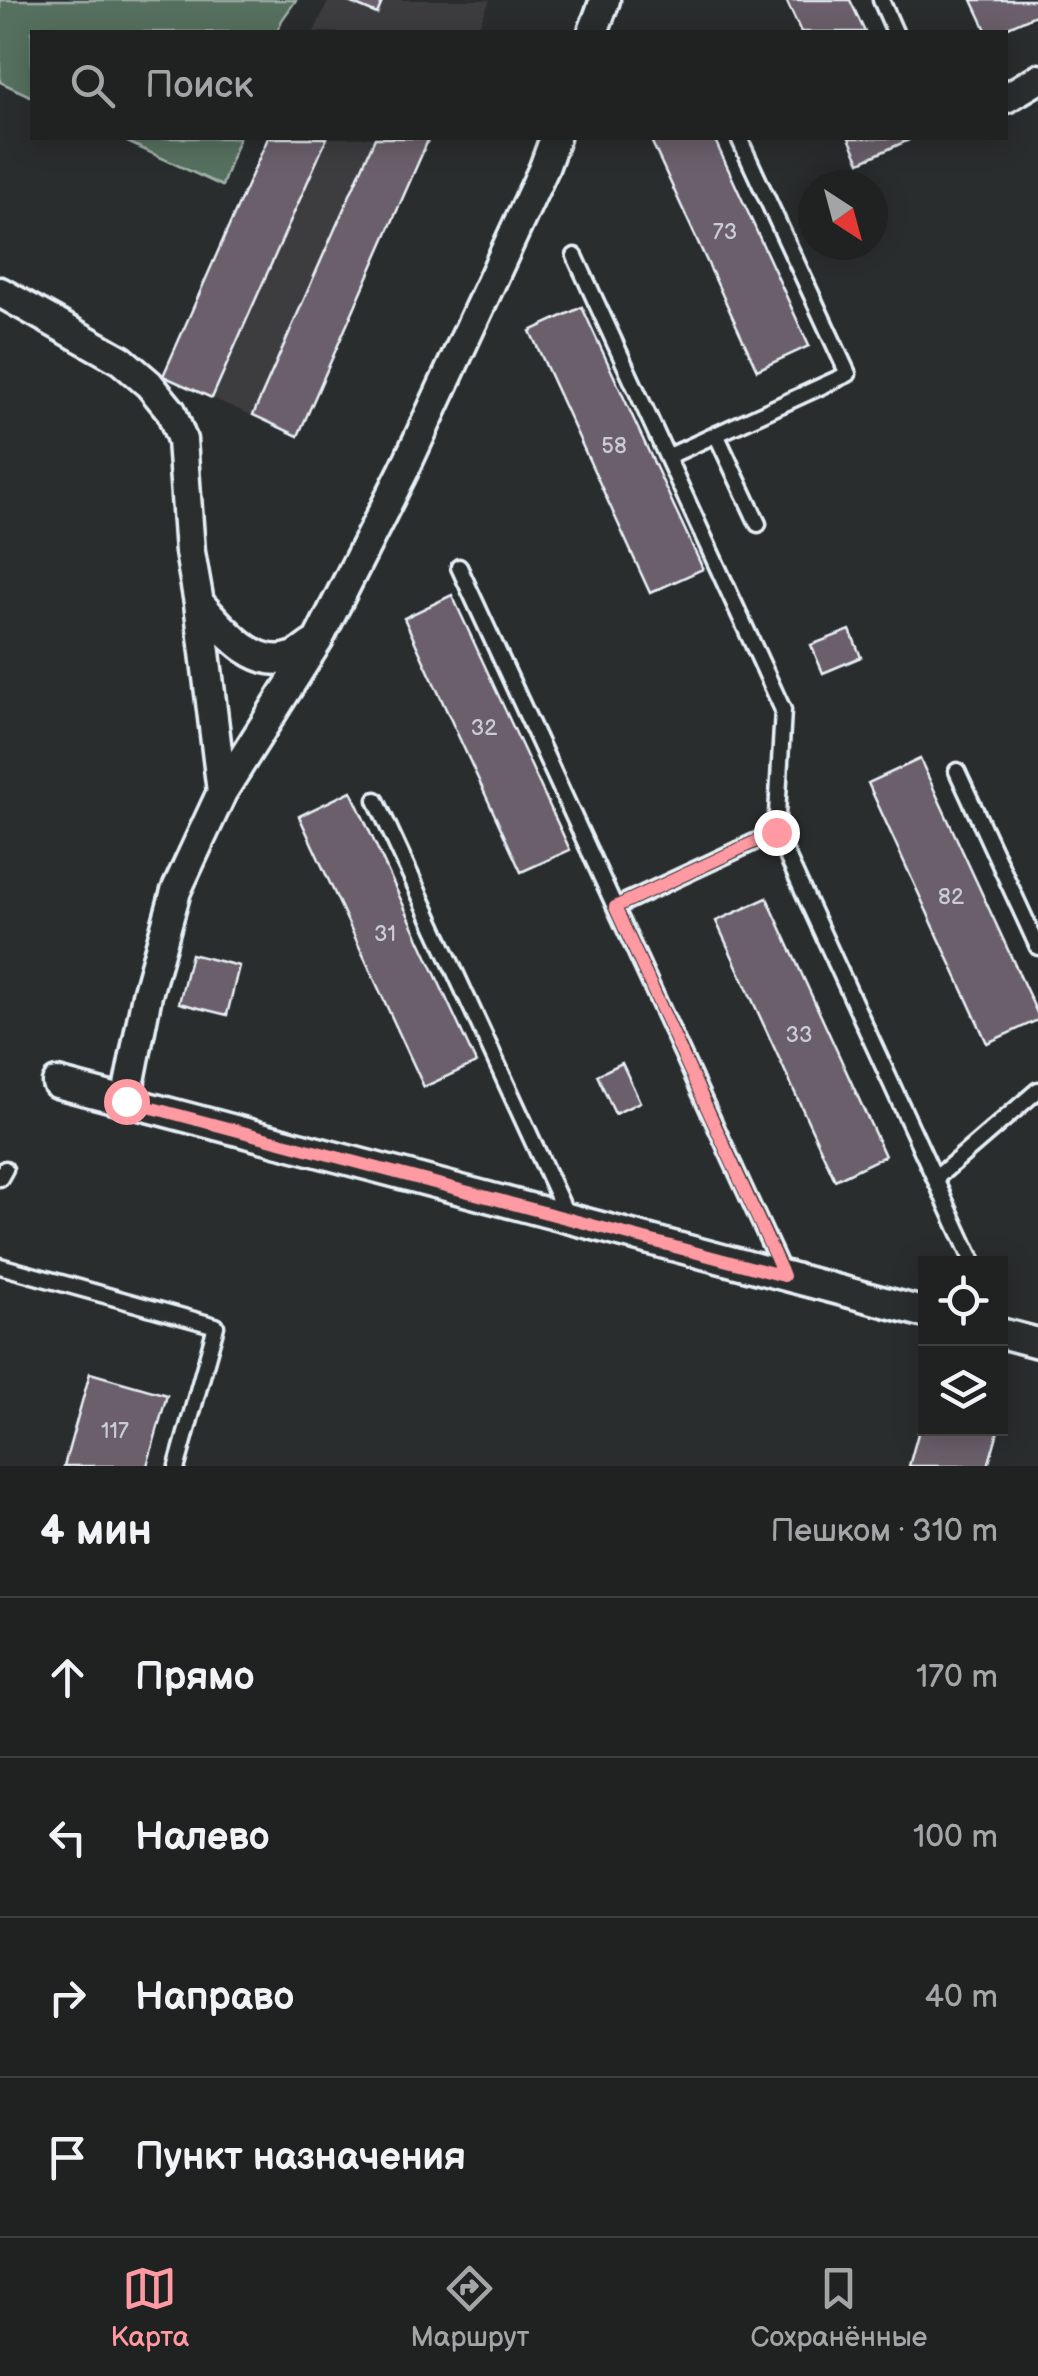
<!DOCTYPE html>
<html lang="ru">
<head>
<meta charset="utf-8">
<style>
  :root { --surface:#202222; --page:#2d2f2f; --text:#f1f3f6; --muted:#a2a4a5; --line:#3d3f40; --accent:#ff9aa2 }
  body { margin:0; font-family:"Balsamiq Sans",sans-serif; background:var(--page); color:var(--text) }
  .controls { position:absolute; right:30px; bottom:30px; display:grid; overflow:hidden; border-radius:0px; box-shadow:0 5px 25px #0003 }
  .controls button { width:90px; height:90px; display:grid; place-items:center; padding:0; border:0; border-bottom:2px solid var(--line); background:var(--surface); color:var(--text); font:50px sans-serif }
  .compass { position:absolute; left:798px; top:170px; width:90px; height:90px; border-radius:50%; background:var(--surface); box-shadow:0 5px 25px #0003; rotate:144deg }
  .stop { position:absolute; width:30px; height:30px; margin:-22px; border:8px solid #ff9aa2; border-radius:50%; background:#fff }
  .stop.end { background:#ff9aa2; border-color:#fff; box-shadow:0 2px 10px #0008 }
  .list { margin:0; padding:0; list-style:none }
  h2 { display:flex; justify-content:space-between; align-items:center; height:130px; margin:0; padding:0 40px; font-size:42px }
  h2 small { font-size:32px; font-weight:400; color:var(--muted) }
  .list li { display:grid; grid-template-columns:65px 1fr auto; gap:30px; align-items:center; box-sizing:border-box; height:160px; padding:0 40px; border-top:2px solid var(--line) }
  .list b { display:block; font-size:38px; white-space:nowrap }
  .list em { font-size:32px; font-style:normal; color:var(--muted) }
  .icon { flex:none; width:55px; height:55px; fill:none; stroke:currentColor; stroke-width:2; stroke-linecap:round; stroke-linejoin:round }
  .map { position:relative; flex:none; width:1038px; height:1466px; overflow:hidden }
  .search { position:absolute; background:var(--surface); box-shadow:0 5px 25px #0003; left:30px; right:30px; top:30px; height:110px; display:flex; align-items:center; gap:25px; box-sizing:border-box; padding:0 35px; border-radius:0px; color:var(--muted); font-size:38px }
  .sheet { height:770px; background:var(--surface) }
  nav { display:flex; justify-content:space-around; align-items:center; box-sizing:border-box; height:140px; border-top:2px solid var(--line); background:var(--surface); font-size:28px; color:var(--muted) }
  nav a { display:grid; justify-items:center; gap:5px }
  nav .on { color:var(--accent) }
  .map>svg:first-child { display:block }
  .built { fill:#3e3c40 }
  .green { fill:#57705e; stroke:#a0b0ab; stroke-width:2.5 }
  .building { fill:#6b5e6b; stroke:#e8f1f8; stroke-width:2.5 }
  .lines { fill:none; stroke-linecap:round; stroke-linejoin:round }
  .service-casing { stroke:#e8f1f8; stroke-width:21 }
  .minor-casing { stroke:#e8f1f8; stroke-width:35 }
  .service { stroke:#2a2d2e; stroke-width:14 }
  .minor { stroke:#2a2d2e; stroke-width:28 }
  .route { stroke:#ff9aa2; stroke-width:12 }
  .labels { text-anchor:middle; stroke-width:8; stroke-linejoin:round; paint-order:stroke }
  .number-label { font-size:22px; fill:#c9ccd5 }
</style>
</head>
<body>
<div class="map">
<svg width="1038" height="1466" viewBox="0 0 1038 1466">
  <rect width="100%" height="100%" fill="#2a2d2e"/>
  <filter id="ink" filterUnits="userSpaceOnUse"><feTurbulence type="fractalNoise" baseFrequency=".01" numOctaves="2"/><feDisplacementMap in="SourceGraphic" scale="20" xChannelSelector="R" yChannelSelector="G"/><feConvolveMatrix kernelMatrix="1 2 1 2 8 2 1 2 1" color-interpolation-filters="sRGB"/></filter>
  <g filter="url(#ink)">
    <path class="built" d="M329,0H490L476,32H314Z
      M268,138H429L298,436L163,376Z"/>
    <path class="green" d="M0,0H296L282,20L277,32H32V97L0,82Z
      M119,138H239L222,186Z"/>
    <path class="building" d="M344,0H383L377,14Z
      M786,0H850L865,32H801Z
      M972,0H1036L1038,14L997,32H987Z
      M268,138H327L212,398L163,376Z
      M375,138H429L298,436L253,415Z
      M650,138H714L809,346L757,370Z
      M849,138H913L860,162Z
      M582,307L703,569L650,593L530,331Z
      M452,595L570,850L521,872L404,618Z
      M850,630L861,657L823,673L811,645Z
      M920,759L1038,1015V1020L987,1043L868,783Z
      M351,791L476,1063L424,1087L299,816Z
      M767,898L885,1156L835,1180L716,921Z
      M191,954L239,966L227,1015L179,1003Z
      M622,1063L640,1102L615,1114L597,1075Z
      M90,1373L167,1395L147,1466H64Z
      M925,1408L926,1428H999L988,1466H909Z"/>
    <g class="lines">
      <defs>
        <path id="service" d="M881,0L895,32
          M575,256L783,710L776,832L974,1264
          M716,434L758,524
          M667,457L848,374L739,138
          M459,567L784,1275
          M957,771L1038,947
          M376,800L568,1218
          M615,907L776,832
          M0,1178L5,1169
          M936,1178L1038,1090
          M0,1266L216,1326L177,1466"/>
        <path id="minor" d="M593,32L605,0
          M1006,98L1038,79
          M0,292L121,360L149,384L171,411L182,440L190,552L199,603L222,792
          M199,603C222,627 254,671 292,657C300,655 306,648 313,644
          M57,1083L926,1313
          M126,1101L147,995L176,891L222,792L318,640L404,470L544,168L555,138
          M1000,1333L1038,1343"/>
      </defs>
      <use href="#service" class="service-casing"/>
      <use href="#minor" class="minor-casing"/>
      <use href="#service" class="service"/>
      <use href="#minor" class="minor"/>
    </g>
  </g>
  <g class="lines" filter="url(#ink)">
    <path class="route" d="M126,1101L784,1276L615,907L776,832"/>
  </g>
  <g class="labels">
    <g class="number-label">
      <text x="725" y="239">73</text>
      <text x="614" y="453">58</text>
      <text x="484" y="735">32</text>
      <text x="951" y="904">82</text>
      <text x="385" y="941">31</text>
      <text x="799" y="1042">33</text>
      <text x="115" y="1438">117</text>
    </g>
  </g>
</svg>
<div class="controls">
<button><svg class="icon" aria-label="locate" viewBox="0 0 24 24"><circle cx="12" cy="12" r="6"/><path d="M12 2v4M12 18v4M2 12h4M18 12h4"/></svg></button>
<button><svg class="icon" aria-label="layers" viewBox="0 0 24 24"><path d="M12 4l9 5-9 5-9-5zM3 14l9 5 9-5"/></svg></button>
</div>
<svg class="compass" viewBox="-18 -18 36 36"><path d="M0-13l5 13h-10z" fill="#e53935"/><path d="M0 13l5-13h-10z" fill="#a2a4a5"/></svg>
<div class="stop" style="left:126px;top:1101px"></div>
<div class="stop end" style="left:776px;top:832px"></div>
<div class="search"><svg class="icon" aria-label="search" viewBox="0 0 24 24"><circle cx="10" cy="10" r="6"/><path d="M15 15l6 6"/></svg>Поиск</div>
</div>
<section class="sheet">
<h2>4 мин<small>Пешком · 310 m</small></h2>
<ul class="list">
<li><svg class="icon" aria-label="ahead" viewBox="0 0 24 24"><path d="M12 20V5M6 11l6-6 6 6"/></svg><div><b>Прямо</b></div><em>170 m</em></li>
<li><svg class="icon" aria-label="left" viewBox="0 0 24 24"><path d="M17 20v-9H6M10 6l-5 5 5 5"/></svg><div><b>Налево</b></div><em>100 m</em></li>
<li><svg class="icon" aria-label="right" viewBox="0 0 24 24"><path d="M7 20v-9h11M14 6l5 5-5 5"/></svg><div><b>Направо</b></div><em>40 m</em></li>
<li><svg class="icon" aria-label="arrive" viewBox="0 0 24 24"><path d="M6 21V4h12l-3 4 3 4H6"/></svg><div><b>Пункт назначения</b></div></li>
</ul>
</section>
<nav>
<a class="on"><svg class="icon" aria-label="map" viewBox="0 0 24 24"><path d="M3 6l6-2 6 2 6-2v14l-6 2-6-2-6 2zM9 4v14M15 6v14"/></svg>Карта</a>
<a><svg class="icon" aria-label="directions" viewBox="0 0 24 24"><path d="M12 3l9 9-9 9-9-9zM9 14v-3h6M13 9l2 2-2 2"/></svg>Маршрут</a>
<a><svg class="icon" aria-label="saved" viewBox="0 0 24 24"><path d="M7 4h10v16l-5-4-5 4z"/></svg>Сохранённые</a>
</nav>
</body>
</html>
